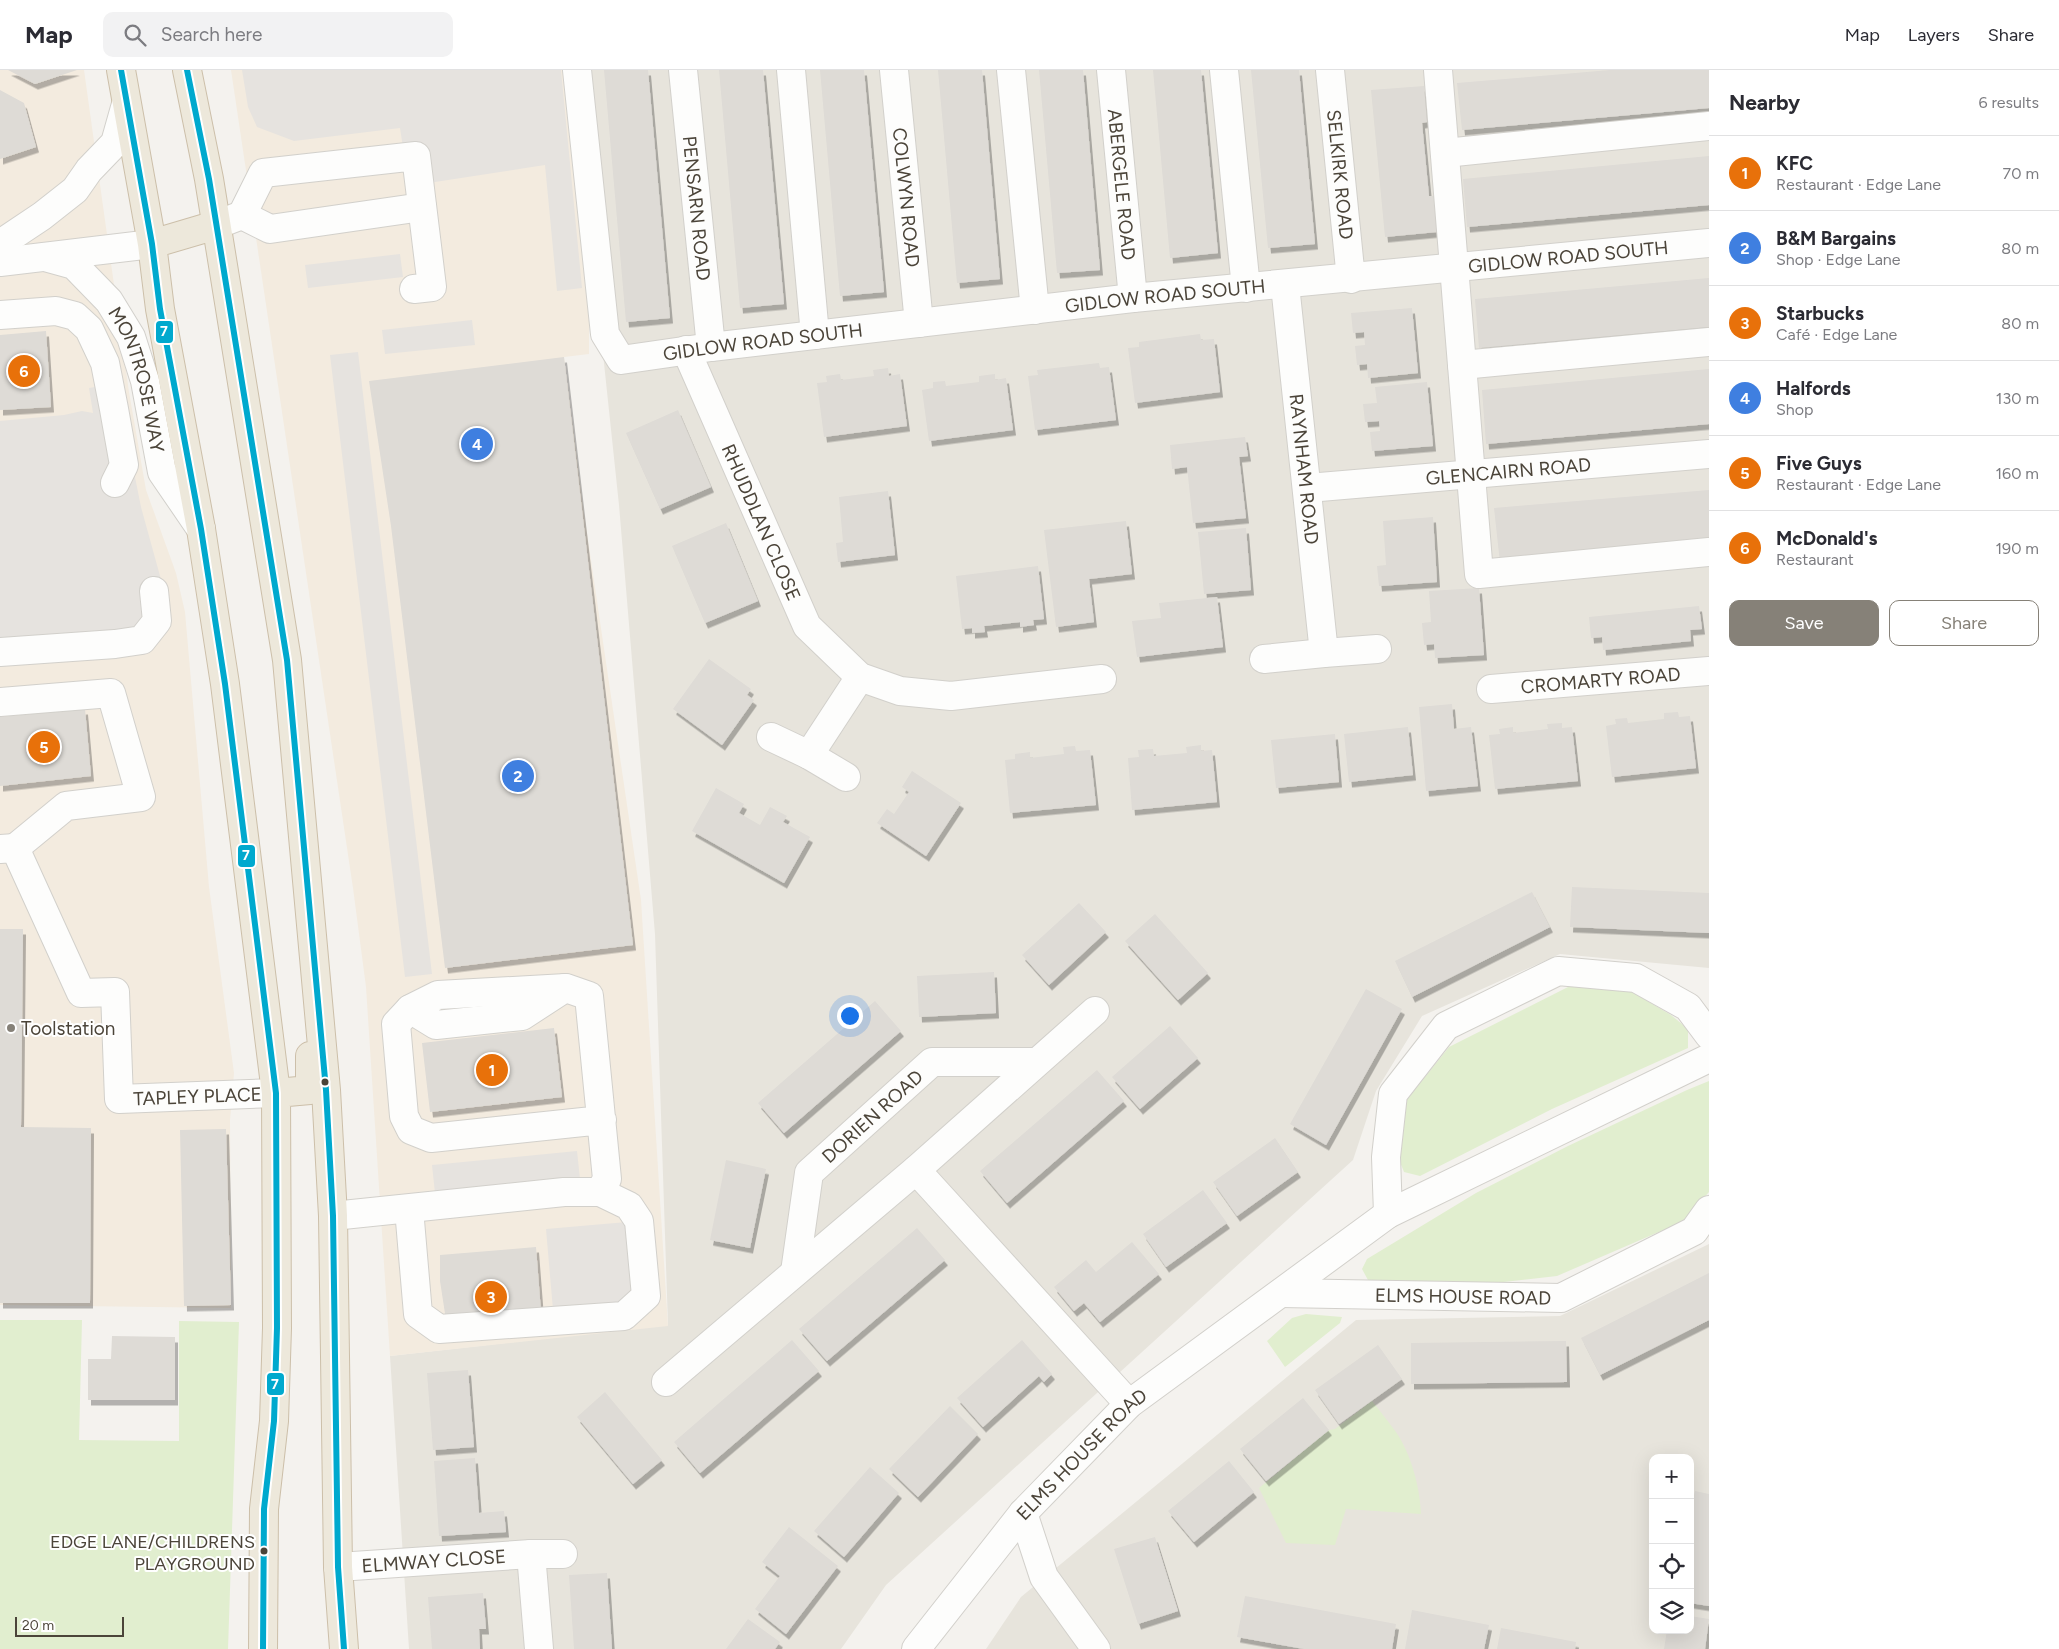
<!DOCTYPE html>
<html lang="en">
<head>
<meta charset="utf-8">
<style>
  :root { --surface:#fff; --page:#f2f2f3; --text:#2b2b33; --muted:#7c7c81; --line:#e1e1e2; --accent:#868178 }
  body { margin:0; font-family:Figtree,sans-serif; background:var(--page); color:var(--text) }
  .controls { position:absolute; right:15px; bottom:15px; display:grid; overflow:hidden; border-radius:10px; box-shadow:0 5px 20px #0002 }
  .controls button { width:45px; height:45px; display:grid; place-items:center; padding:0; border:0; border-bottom:1px solid var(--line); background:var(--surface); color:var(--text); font:25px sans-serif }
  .scale { position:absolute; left:15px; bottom:12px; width:109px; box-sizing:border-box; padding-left:5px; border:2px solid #4b4439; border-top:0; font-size:14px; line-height:18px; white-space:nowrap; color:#4b4439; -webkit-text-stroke:4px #fff; paint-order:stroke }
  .you { position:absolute; left:849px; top:945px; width:18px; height:18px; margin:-12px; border:4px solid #fff; border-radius:50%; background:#1a73e8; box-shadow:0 0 0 8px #1a73e833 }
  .badge { display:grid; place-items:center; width:32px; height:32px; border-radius:50%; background:var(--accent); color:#fff; font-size:16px; font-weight:700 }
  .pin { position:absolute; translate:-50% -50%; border:2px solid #fff; box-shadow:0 1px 5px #0006 }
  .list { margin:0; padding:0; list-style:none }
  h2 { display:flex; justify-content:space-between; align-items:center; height:65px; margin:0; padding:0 20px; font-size:21px }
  h2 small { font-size:16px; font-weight:400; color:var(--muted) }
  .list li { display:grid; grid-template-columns:32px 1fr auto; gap:15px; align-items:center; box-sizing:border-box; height:75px; padding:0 20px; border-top:1px solid var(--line) }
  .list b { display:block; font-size:19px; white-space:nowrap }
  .list p { margin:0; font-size:16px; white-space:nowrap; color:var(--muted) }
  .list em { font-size:16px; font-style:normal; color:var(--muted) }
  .actions { display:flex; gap:10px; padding:15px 20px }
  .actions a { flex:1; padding:11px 0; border:1px solid var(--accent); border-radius:10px; text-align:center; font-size:18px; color:var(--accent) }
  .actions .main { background:var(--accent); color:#fff }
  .icon { flex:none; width:28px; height:28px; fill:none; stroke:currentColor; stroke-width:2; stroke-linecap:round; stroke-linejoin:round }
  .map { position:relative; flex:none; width:1709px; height:1579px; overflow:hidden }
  header { display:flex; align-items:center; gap:30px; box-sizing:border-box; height:70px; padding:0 25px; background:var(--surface); border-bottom:1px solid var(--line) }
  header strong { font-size:24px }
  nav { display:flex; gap:28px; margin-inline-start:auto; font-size:18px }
  .search { width:350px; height:45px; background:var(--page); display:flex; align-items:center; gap:12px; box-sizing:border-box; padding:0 18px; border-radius:10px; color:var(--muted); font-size:19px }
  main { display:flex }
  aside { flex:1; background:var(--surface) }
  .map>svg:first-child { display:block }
  .residential { fill:#e7e4dc; fill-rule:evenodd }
  .commercial { fill:#f3ebdf }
  .green { fill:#e1eecf }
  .parking { fill:#e6e3df }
  .building { fill:#dedbd6; filter:url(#shadow) }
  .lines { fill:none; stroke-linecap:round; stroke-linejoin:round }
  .minor-casing { stroke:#d2d0cb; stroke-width:30 }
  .highway-casing { stroke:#ccbfa9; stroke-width:30 }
  .minor { stroke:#fdfdfc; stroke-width:28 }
  .highway { stroke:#ede8db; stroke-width:28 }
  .bus-1-casing { stroke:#fff; stroke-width:10 }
  .bus-1 { stroke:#00a9ce; stroke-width:6 }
  .poi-dot { fill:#868178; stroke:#fff; stroke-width:2 }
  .bus-dot { fill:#4b4439; stroke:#fff; stroke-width:2 }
  .labels { text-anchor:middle; stroke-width:4; stroke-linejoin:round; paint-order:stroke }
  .bus-label { font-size:18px; fill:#4b4439; stroke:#fff; text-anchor:end }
  .street-label { font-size:19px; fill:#4b4439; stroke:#fff }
  .poi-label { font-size:19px; fill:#4b4439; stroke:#fff; text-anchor:start }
  .line-badge { stroke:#fff; stroke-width:2 }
  .badge-label { font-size:14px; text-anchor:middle; font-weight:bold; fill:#fff }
</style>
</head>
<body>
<header>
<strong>Map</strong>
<div class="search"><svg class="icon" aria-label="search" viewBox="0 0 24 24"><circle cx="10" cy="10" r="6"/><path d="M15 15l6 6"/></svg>Search here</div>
<nav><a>Map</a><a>Layers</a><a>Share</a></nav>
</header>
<main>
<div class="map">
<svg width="1709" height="1579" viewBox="0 0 1709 1579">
  <defs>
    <filter id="shadow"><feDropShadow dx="3" dy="5.5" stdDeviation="0" flood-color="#0004"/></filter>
  </defs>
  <rect width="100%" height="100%" fill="#f4f2ee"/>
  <path class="residential" d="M573,0H1709V898L1560,884L1422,946L1376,1021L1353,1090L886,1515L841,1579H409L390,1286L668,1255L655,864L619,435Z
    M1709,1174V1579H986L1021,1527L1356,1250L1560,1246ZM1653,1388H1690V1560H1653Z"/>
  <path class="commercial" d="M0,0H84L129,322L146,420L176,503L185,542L209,817L234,1003L230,1050L231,1238L0,1235Z
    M231,0H565L589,249V284L564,287L583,436L641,830L668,1256L390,1286L366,917L353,818Z"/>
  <path class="green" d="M1570,916L1632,922L1671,945L1688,959V978L1552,1039L1420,1106L1404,1102L1400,1092L1405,1032L1449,977Z
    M1709,1011V1122L1682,1152L1557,1206L1388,1225L1382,1213L1368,1210L1362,1199L1367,1189L1476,1123L1568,1076L1687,1020Z
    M1306,1244L1342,1247L1340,1253L1285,1297L1267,1271L1292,1248Z
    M0,1250H82L79,1370L179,1371V1251L239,1252L228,1579H0Z
    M1372,1331C1380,1341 1388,1351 1396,1362C1411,1384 1420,1417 1421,1444L1346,1439L1335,1475L1286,1473L1259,1418L1329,1360L1335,1359Z"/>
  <path class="parking" d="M242,0H561L582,218L557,221L545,95L409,116L400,58L294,71L257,57L248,37Z
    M400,184L403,207L308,218L305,195Z
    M472,250L475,275L385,284L382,260Z
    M358,282L432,904L405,907L330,285Z
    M101,316L134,402L141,437L168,535L169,555L154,577L0,589V351L64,345L82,341L93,343L89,318Z
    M577,1081L580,1109L435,1123L432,1095Z
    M627,1152L633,1233L553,1240L546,1159Z"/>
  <path class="building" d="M8,0H77L35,14Z
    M604,0H648L670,248L626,252Z
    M719,0H763L784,234L740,238Z
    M820,0H864L884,222L840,226Z
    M938,0H982L1000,209L957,213Z
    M1039,0H1083L1100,200L1057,203Z
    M1153,0H1201L1218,183L1170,188Z
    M1251,0H1299L1315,174L1268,178Z
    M1610,0H1709V38L1462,60L1457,13Z
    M1424,16L1427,52L1422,53L1429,126H1434L1437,162L1385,167L1371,20Z
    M0,20L24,33L36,77L0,89Z
    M1709,86V135L1467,157L1463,109Z
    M1709,208V257L1479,278L1475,229Z
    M1412,238L1418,303L1368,308L1367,294L1357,295L1355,276L1365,275L1364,262L1353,263L1351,243Z
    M46,261L51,337L0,340V265Z
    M1200,264L1201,270L1214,269L1220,322L1135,333L1128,278L1139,277V272Z
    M564,287L633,875L445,898L391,456L369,311Z
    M1099,293L1100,298L1109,297L1116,350L1035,360L1028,306L1038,305L1037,300Z
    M888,298L889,306L900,304L907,356L824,367L817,313L827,312L826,306L840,304L841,310L874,306L873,300Z
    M1709,299V354L1486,374L1482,320Z
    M995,304V310L1006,308L1013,360L929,371L922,320L933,318V312L945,311L946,316L979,312V306Z
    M1427,312L1433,376L1372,381L1370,362L1380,361L1379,351L1365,352L1363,334L1377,333L1375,317Z
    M678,340L711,417L660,439L626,363Z
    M1245,367L1248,386L1239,387L1246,448L1193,453L1187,397L1172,399L1170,375Z
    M1709,420V474L1500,493L1494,438Z
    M888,421L895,485L838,492L836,473L843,472L839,427Z
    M1433,447L1437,512L1379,516L1377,496L1386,495L1383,451Z
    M1126,451L1132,504L1089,509L1094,552L1056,557L1044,460Z
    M726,453L758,531L705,553L672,476Z
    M1246,458L1251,520L1204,524L1198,462Z
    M1038,496L1044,549L1033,550L1034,555L1020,557V552L984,556L985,562L972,563V558L962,559L956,506Z
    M1479,518L1484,585L1435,588L1434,574L1424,575L1422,553L1431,552L1429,521Z
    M1217,527L1223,577L1137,587L1132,551L1161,548L1159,533Z
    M1699,536L1702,559L1690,560L1691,571L1603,580L1602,567L1591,568L1589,547Z
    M709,589L751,619L747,625L754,630L722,675L673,639Z
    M1452,634L1454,659L1471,657L1478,716L1426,721L1419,637Z
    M85,639L91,706L0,716V647Z
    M1678,642L1679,647L1690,646L1696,698L1612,707L1606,656L1616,654L1615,649L1627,648L1628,653L1664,649V643Z
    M1562,653V658L1572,657L1578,711L1495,719L1489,665L1500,664L1499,659L1513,657V663L1548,659L1547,654Z
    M1408,657L1413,705L1349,712L1344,664Z
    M1335,664L1339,712L1276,718L1271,670Z
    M1201,675V681L1212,680L1217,732L1132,740L1128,688L1139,687L1138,680L1153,679L1154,686L1187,683L1186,677Z
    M1075,676L1076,681L1090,680L1096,735L1010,743L1005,690L1015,689V684L1030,682V688L1064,684L1063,677Z
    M912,701L961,733L926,786L877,753L887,739L894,744L909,722L902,717Z
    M716,718L744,734L739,743L760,755L770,737L787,746L783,752L810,767L784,813L692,761Z
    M1572,817L1709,823V863L1570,857Z
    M1532,822L1550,857L1412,927L1395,891Z
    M1079,833L1106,862L1049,915L1022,885Z
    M1155,844L1208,903L1178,930L1125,871Z
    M0,859H23L21,1057L91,1058L90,1233H0Z
    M994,902L996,943L919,947L917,906Z
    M1366,919L1402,939L1326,1075L1290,1054Z
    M875,931L901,961L784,1063L758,1033Z
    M1170,956L1198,988L1140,1039L1112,1007Z
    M554,958L562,1027L430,1042L422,973Z
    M1097,1000L1124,1031L1007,1133L980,1101Z
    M226,1059L231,1235L184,1236L180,1060Z
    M1275,1068L1298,1102L1237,1146L1213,1112Z
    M726,1090L766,1099L750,1178L710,1170Z
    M1203,1120L1227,1153L1166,1197L1143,1164Z
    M917,1158L945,1190L827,1291L799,1259Z
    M1132,1172L1159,1204L1100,1252L1084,1233L1074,1241L1054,1217L1086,1190L1096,1202Z
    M536,1177L541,1242L446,1250L440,1211V1185Z
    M1709,1203V1250L1600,1305L1581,1268Z
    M112,1266L175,1267V1330H88V1289H111Z
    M792,1270L819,1301L700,1403L674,1372Z
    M1022,1270L1052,1304L1044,1312L1039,1306L983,1357L957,1328Z
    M1566,1271L1567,1312L1411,1314V1273Z
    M1378,1275L1402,1309L1339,1354L1315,1320Z
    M468,1300L474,1377L433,1380L427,1303Z
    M605,1322L662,1390L633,1414L577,1347Z
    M1303,1328L1329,1360L1266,1411L1240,1379Z
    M950,1336L978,1364L918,1427L889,1399Z
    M475,1388L479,1443L504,1441L506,1462L439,1466L434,1391Z
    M1229,1391L1254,1422L1194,1472L1168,1441Z
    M870,1397L899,1423L844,1487L814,1461Z
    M1695,1421L1709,1424V1536L1690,1533V1443Z
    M789,1457L838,1496L786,1564L755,1539L780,1506L762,1492Z
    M1155,1467L1178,1541L1138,1554L1114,1479Z
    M607,1503L612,1579H574L569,1505Z
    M483,1523L486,1559H479L480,1579H432L428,1527Z
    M1245,1526L1396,1554L1392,1579H1304L1237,1567Z
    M1412,1540L1489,1555L1484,1579H1405Z
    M1690,1546L1709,1549L1705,1579H1664L1667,1560H1690Z
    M748,1549L780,1572L775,1579H726Z
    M1501,1558L1576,1572L1575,1579H1497Z"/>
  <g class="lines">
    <defs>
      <g id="minor">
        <path id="s1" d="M577,0L605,264L621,290L711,277L1133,228L1709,173"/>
        <path id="s2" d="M683,0L711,277"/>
        <path d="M791,0L815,265"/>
        <path id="s3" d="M894,0L919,253"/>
        <path d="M1011,0L1035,240"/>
        <path id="s4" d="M1111,0L1133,228"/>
        <path d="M1224,0L1246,218"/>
        <path id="s5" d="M1330,0L1351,209"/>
        <path d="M1438,0L1479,504L1709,482"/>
        <path d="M1445,83L1709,56"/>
        <path d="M242,145L270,159L422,137"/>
        <path d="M216,155L242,145L263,103L416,86L432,217L414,219"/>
        <path d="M0,174L42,146L75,120L89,100L115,73L126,34"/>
        <path id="s6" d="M45,187L74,195L109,231L131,267L145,311L162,402L201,459"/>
        <path d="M0,192L152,174"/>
        <path id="s7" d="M1285,215L1324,583L1377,579"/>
        <path d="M0,245L56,241L75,246L89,259L105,293L114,339L124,395L115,413"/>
        <path id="s8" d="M686,280L807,556L860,607L900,621L951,626L1102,609"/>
        <path d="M1462,295L1709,272"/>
        <path id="s9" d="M1308,418L1709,384"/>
        <path d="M0,582L115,574L142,570L157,551L154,521"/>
        <path d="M1264,589L1324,583"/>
        <path id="s10" d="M1491,619L1709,601"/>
        <path d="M0,632L111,623L141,727L66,736L15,778"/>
        <path d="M771,667L809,685"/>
        <path d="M846,707L809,685L860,607"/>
        <path id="s11" d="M0,779L15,778L81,923L115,922L119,1029L276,1023"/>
        <path d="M410,939L436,955L522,946L565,918"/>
        <path d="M916,1100L1129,1334"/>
        <path d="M409,1139L418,1244L439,1259L624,1246L646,1226L639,1151L629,1136L600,1122"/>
        <path d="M1388,1144L1386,1087L1393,1024L1446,956L1558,901L1636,908L1688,937L1709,965"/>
        <path d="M333,1146L564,1122H600L607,1109L589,926L566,918L438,925L410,939L396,954L404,1046L411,1060L431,1068L602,1050"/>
        <path id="s12" d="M795,1202L809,1103L932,992H1036"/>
        <path id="s13" d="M1281,1223L1561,1228L1694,1161L1709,1140"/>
        <path d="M666,1312L916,1100L1095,941"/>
        <path d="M1023,1443L1044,1507L1096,1579"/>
        <path d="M531,1484L539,1579"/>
        <path id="s14" d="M338,1497L531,1484H563"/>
        <path id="s15" d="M916,1579L1023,1443L1129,1334L1388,1144L1709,988"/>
      </g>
      <path id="highway" d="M121,0L152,174L160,239L201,459L225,614L276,1023L277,1258L274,1351L264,1439L263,1579
        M187,0L209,109L287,590L326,1020L333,1146L338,1497L344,1579
        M152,174L216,155
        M276,1023L310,1020V986"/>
    </defs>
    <use href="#minor" class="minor-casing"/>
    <use href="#highway" class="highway-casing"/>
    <use href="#minor" class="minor"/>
    <use href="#highway" class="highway"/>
    <defs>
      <path id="bus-1" d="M121,0L152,174L160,239L201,459L225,614L276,1023L277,1258L274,1351L264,1439L263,1579
        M187,0L209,109L287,590L326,1020L333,1146L338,1497L344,1579"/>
    </defs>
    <use href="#bus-1" class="bus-1-casing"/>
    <use href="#bus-1" class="bus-1"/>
  </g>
  <circle class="poi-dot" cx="11" cy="958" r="5"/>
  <g class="bus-dot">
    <circle cx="325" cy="1012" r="4.5"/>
    <circle cx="264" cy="1481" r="4.5"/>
  </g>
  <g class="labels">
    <g class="bus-label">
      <text x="255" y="1478">EDGE LANE/CHILDRENS<tspan x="255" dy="22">PLAYGROUND</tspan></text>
    </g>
    <g class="street-label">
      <text dy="7" stroke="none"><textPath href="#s5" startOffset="105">SELKIRK ROAD</textPath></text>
      <text dy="7" stroke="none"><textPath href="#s4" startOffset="115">ABERGELE ROAD</textPath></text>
      <text dy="7" stroke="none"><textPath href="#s3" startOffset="128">COLWYN ROAD</textPath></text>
      <text dy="7" stroke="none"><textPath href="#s2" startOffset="139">PENSARN ROAD</textPath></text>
      <text dy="7" stroke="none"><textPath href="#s1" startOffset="1249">GIDLOW ROAD SOUTH</textPath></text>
      <text dy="7" stroke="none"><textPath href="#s1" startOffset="844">GIDLOW ROAD SOUTH</textPath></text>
      <text dy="7" stroke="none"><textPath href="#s1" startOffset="439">GIDLOW ROAD SOUTH</textPath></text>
      <text dy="7" stroke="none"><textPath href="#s6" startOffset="165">MONTROSE WAY</textPath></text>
      <text dy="7" stroke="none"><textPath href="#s7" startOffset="185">RAYNHAM ROAD</textPath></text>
      <text dy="7" stroke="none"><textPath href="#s9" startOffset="201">GLENCAIRN ROAD</textPath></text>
      <text dy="7" stroke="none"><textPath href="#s8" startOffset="188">RHUDDLAN CLOSE</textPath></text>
      <text dy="7" stroke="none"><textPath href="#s10" startOffset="110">CROMARTY ROAD</textPath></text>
      <text dy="7" stroke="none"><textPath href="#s11" startOffset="394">TAPLEY PLACE</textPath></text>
      <text dy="7" stroke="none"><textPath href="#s12" startOffset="185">DORIEN ROAD</textPath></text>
      <text dy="7" stroke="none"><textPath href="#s13" startOffset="182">ELMS HOUSE ROAD</textPath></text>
      <text dy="7" stroke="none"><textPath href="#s15" startOffset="256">ELMS HOUSE ROAD</textPath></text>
      <text dy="7" stroke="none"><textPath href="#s14" startOffset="96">ELMWAY CLOSE</textPath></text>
    </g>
    <g class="poi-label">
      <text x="21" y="965">Toolstation</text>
    </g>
  </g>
  <g class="line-badge">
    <rect x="155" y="250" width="19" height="24" rx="5" fill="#00a9ce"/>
    <rect x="237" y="774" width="19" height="24" rx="5" fill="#00a9ce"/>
    <rect x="266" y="1302" width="19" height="24" rx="5" fill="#00a9ce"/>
  </g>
  <g class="badge-label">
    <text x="164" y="266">7</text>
    <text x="246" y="790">7</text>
    <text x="275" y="1319">7</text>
  </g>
</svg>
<div class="controls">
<button>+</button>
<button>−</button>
<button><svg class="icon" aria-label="locate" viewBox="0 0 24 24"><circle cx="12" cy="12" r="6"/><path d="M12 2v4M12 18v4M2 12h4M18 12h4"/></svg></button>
<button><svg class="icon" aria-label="layers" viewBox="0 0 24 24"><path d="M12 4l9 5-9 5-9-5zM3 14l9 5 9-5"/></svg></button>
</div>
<div class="scale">20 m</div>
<div class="you"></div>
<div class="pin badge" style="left:492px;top:1000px;background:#e8710a">1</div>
<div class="pin badge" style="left:518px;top:706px;background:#3f7fe0">2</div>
<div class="pin badge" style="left:491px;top:1227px;background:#e8710a">3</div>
<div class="pin badge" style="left:477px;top:374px;background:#3f7fe0">4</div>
<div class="pin badge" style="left:44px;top:677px;background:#e8710a">5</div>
<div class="pin badge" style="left:24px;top:301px;background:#e8710a">6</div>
</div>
<aside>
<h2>Nearby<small>6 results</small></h2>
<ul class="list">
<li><span class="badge" style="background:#e8710a">1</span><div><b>KFC</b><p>Restaurant · Edge Lane</p></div><em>70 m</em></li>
<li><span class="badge" style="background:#3f7fe0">2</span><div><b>B&amp;M Bargains</b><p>Shop · Edge Lane</p></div><em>80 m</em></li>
<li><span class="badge" style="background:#e8710a">3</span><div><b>Starbucks</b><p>Café · Edge Lane</p></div><em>80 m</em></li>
<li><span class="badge" style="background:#3f7fe0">4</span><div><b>Halfords</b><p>Shop</p></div><em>130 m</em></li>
<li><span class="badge" style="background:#e8710a">5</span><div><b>Five Guys</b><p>Restaurant · Edge Lane</p></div><em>160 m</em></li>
<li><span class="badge" style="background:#e8710a">6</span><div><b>McDonald's</b><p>Restaurant</p></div><em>190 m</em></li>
</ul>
<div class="actions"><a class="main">Save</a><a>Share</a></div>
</aside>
</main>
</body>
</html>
